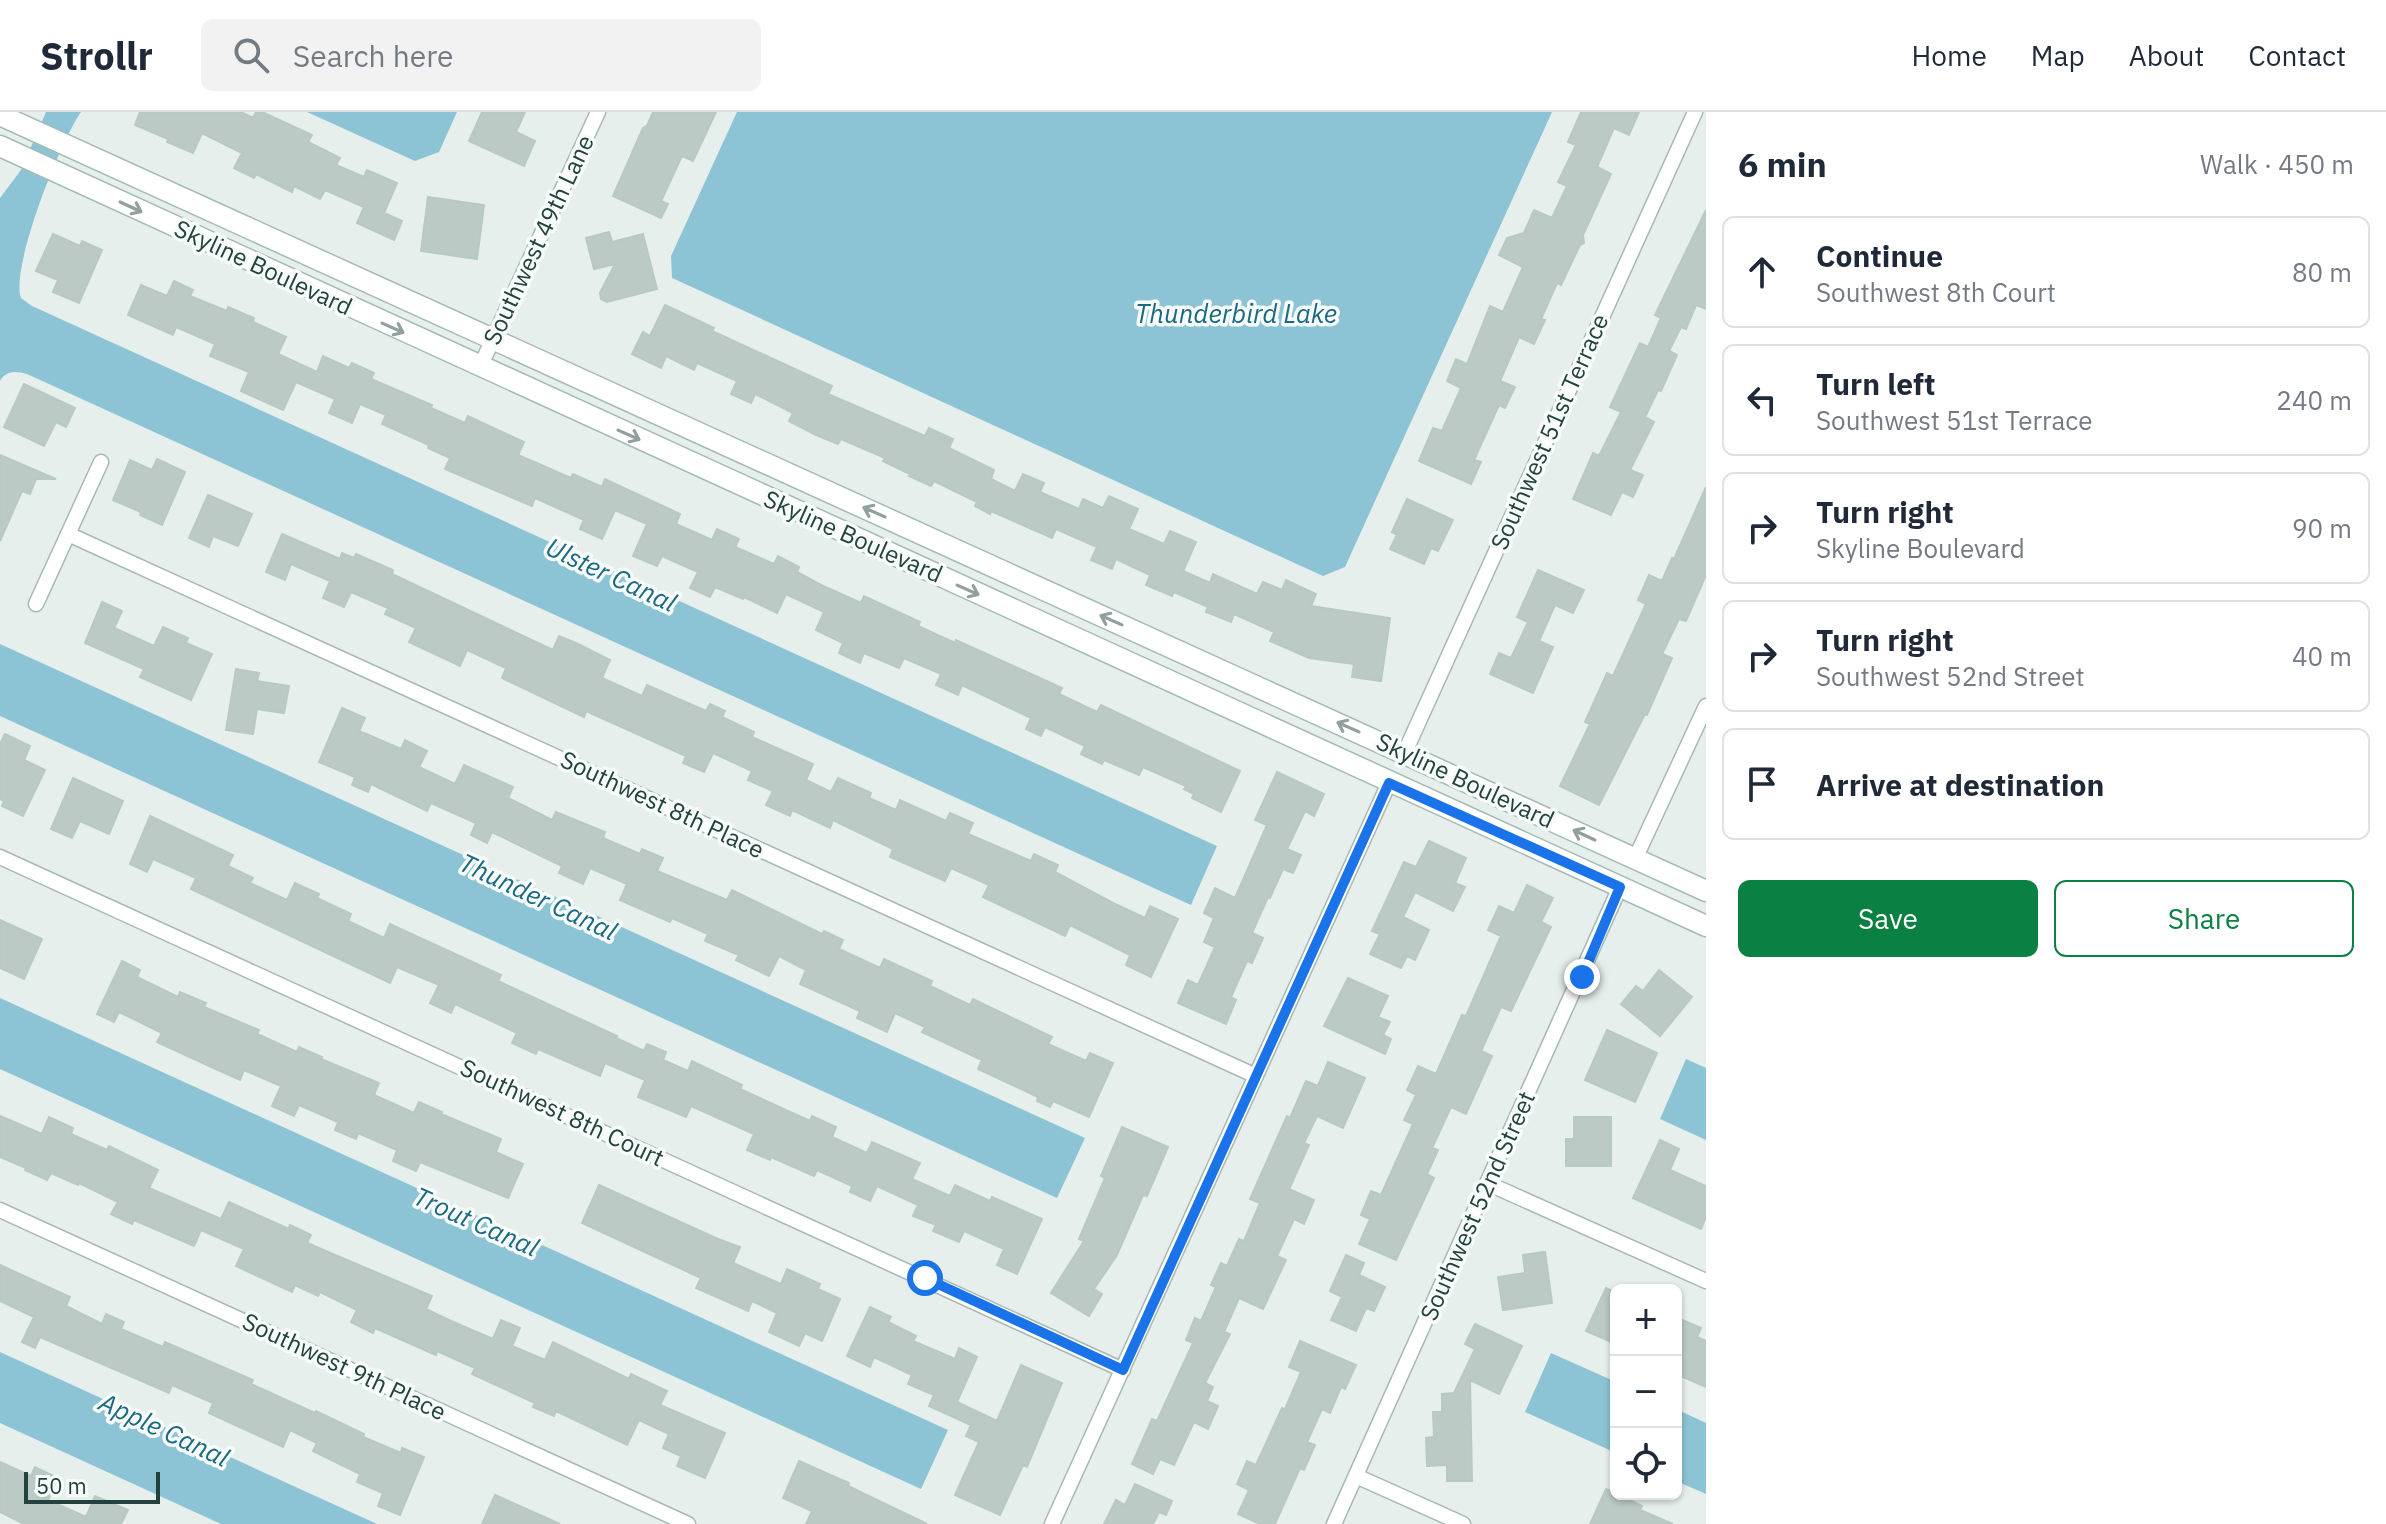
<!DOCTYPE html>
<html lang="en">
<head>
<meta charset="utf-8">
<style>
  :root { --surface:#fff; --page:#f2f2f3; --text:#1f2937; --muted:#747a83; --line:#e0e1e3; --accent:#0b8043 }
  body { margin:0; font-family:"IBM Plex Sans",sans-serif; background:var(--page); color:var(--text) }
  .controls { position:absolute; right:24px; bottom:24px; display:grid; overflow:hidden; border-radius:12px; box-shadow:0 2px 6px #0004 }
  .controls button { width:72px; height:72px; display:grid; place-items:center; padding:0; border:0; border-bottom:2px solid var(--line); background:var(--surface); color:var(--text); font:40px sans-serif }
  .scale { position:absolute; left:24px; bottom:20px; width:136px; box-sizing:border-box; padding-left:8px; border:4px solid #23423d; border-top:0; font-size:22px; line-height:28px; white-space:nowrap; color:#23423d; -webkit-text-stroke:6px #f7fbf9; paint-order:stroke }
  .stop { position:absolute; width:24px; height:24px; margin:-18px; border:6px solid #1a73e8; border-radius:50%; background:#fff }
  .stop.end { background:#1a73e8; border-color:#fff; box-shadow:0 2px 8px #0008 }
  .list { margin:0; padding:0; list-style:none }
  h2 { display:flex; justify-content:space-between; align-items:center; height:104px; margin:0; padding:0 32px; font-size:34px }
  h2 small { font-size:26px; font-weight:400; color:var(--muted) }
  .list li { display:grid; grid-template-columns:52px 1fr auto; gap:24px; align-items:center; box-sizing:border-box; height:112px; margin:0 16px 16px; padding:0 16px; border:2px solid var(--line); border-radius:12px }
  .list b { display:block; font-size:30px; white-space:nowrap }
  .list p { margin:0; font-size:26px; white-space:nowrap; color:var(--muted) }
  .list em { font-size:26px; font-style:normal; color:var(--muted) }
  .actions { display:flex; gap:16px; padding:24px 32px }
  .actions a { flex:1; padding:18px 0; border:2px solid var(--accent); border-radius:12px; text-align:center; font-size:28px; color:var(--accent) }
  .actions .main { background:var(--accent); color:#fff }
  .icon { flex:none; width:44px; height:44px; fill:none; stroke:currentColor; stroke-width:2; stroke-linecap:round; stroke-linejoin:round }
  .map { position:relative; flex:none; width:1706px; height:1412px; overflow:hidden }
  header { display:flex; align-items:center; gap:48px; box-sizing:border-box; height:112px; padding:0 40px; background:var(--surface); border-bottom:2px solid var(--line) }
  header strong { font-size:38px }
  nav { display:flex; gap:44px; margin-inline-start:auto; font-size:28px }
  .search { width:560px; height:72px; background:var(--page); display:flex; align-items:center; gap:20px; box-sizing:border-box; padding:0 28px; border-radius:12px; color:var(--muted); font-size:30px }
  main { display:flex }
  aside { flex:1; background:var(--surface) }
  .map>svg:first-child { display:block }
  .water { fill:#8dc4d5 }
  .building { fill:#bbcac5; stroke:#b8c9c3; stroke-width:2 }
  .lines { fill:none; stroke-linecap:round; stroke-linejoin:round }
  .street-casing { stroke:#a8b8b4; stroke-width:17 }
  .secondary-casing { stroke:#a4bbb5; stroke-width:23 }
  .street { stroke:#fff; stroke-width:14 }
  .secondary { stroke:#fff; stroke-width:20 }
  .oneway { stroke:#91a09e }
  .route { stroke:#1a73e8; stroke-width:10 }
  .labels { text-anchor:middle; stroke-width:7; stroke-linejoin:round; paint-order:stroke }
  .street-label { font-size:24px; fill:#23423d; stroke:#f7fbf9 }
  .water-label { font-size:26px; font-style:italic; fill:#1a6882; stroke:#f7fbf9 }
</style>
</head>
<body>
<header>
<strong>Strollr</strong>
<div class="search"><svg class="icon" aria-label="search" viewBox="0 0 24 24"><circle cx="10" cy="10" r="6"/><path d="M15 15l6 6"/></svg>Search here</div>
<nav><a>Home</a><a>Map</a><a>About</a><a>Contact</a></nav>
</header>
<main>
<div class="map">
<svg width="1706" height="1412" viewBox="0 0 1706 1412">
  <rect width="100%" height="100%" fill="#e6efec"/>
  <path class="water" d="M46,0H81C61,28 10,156 21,186L32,194L1217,734L1191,793L27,262C17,259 6,258 0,269V86L21,58Z
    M307,0H457L439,40L415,49Z
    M737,0H1552L1345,455L1323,464L672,166L671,144Z
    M0,532L1085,1026L1057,1086L0,604Z
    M0,886L948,1318L921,1377L0,957Z
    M1686,947L1706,956V1028L1660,1007Z
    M0,1240L377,1412H221L0,1311Z
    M1551,1241L1616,1270V1341L1525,1300Z
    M1676,1297L1706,1311V1382L1676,1369Z"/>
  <path class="building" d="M140,0H241L253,6L256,0H262L312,23L308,30L340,46L336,53L364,65L367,58L397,71L384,101L402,109L394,128L357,111L364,95L325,78L320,87L294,74L292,80L256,62L254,66L234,56L242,41L202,21L193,41L167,30L168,27L135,13Z
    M482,0H525L516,20L535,29L524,54L469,29Z
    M653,0H716L693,49L682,44L661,89L668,92L661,106L613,84L643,16L647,14Z
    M1581,0H1639L1629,23L1614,16L1597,55L1611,62L1583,123L1584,131L1580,133L1561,173L1557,171L1541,207L1545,208L1534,232L1519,225L1500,269L1515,275L1505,296L1499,293L1474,348L1481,350L1471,372L1419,349L1433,316L1442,319L1461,276L1447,269L1456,247L1467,252L1490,194L1503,200L1523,155L1499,143L1507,126L1524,121L1534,98L1552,106L1567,74L1558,70L1576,33L1568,30Z
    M428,85L484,93L477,147L421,139Z
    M1706,98V197L1696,193L1686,217L1681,215L1669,239L1677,243L1661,279L1658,278L1645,305L1654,310L1630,358L1643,363L1633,385L1622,380L1611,403L1573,387L1593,341L1599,344L1621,300L1610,295L1640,231L1648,235L1661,206L1655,203Z
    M609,120L612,130L643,122L657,177L607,190L601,187L600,181L615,152L594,157L586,126Z
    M53,122L80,134L82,129L102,138L79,191L53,180L58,168L36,159Z
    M174,169L193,178L190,184L227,199L228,195L254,206L253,210L286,225L278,242L317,260L323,244L349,256L352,251L374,261L371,267L432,293L431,296L465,311L468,304L524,330L518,343L571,366L573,362L602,375L605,367L680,402L676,412L712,428L717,417L739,427L735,435L774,452L778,444L799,455L797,460L821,473L861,491L864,484L920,510L918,514L955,531L956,528L1062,576L1059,582L1097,600L1101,593L1240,659L1221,700L1192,686L1194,682L1184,677L1186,674L1143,655L1139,663L1104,648L1102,652L1081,642L1085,634L1045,615L1041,624L1026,617L1031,606L962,573L958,583L936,573L941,562L904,546L899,556L864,541L860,551L839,541L843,531L816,518L824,500L786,482L777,501L744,485L743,487L715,475L710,485L690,476L698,460L662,444L657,454L633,444L647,412L615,398L602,427L580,417L584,408L535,386L532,394L445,357L450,346L428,336L429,333L382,312L386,303L360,292L352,311L329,301L335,287L296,270L283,298L241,279L249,260L210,244L215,232L176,215L173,223L128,203L141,173L167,184Z
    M665,193L714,216L712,219L832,274L828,282L925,324L929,316L953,327L949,336L994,358L991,367L1015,379L1023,362L1044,371L1040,380L1079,397L1083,387L1103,396L1109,384L1138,397L1129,417L1164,432L1170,419L1196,430L1183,459L1210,471L1213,462L1257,482L1263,470L1282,478L1286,468L1316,482L1311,494L1390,506L1381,569L1352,565L1354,552L1309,546L1270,529L1274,520L1234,502L1231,510L1206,500L1208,495L1174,480L1172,484L1146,473L1150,463L1116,447L1112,457L1091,448L1097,435L1056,417L1052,426L991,399L990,402L975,394L977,390L934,369L931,374L909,364L910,362L883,349L885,346L841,327L838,332L816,323L789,309L793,301L755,282L751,291L731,282L737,269L697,251L694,258L666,244L661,256L632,242L643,220L650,224Z
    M24,272L75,296L66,315L56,310L44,334L4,315Z
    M0,343L56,367H36L30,382L22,379L0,429Z
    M157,347L185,360L162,413L140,403L141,400L113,388L130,348L152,358Z
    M1706,375V463L1686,509L1679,507L1662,542L1672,546L1647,603L1645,602L1599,693L1560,674L1590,612L1585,610L1607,561L1613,564L1646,492L1638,488L1649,463L1662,469L1672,446L1674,447Z
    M208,383L252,402L238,434L213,424L209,435L189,426Z
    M1407,387L1453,408L1438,439L1431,436L1424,452L1390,437L1397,423L1392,420Z
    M282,422L340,447L342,441L354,446L356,442L393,458L392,462L553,538L559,524L578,532L610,548L602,566L642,584L647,573L706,599L710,592L725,599L722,605L754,620L752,625L813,652L806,668L831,680L838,666L871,681L869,686L896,698L900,688L946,709L950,701L973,711L968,722L1031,749L1034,742L1058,753L1055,760L1113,791L1145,806L1150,794L1178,807L1151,865L1126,853L1130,843L1070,813L1065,824L983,785L989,773L951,756L945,769L890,745L893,737L833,708L830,716L792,698L790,704L766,693L773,679L748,668L752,659L713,641L704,660L683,651L686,644L586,599L584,605L502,566L506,556L467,538L460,554L409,530L416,516L385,502L388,496L351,480L344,495L323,486L330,469L291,452L285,468L266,460Z
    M1538,458L1584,478L1573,501L1555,493L1539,529L1553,535L1533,581L1490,562L1499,541L1511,546L1528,510L1517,505Z
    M102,490L122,499L114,516L154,534L163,515L188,526L186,531L212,542L191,588L140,565L144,557L85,531Z
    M236,557L259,561L257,569L289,574L284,601L257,597L253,622L226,618Z
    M342,596L365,606L359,619L401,637L405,628L427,639L419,655L455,672L464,653L513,675L508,686L552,708L556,700L605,720L603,726L640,742L642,737L663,746L657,759L727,788L732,778L822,822L824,819L843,828L839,837L880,856L884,847L932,869L930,874L970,893L973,887L1052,925L1048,932L1086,949L1090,941L1113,951L1089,1005L1053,989L1050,995L1037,989L1038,985L978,957L982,948L922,920L925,915L895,901L887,920L857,906L860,899L800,872L806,858L779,844L769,864L736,848L739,843L705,829L708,822L672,806L670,810L620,788L627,772L590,756L583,772L559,761L562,754L492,720L487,731L471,723L476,711L431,691L427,699L371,672L368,680L352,673L355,665L319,650Z
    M5,622L30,634L24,648L45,658L23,704L2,694L4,689L0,687V632Z
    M1277,660L1324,682L1314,704L1305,699L1287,737L1301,743L1293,761L1283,757L1270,786L1268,785L1252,821L1263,826L1252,851L1247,849L1231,885L1236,888L1226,912L1178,891L1188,868L1198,873L1215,835L1204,830L1214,806L1204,801L1215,776L1235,786L1267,713L1255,708Z
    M73,666L123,689L109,722L80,709L72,726L51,717Z
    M150,704L233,743L228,754L253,766L250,771L287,788L295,771L319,782L317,786L351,802L348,809L384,826L390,812L501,863L498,869L617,924L616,926L644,939L647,932L666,940L663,948L688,959L692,949L742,973L740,977L810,1009L812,1004L836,1015L832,1025L867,1041L872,1030L920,1051L912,1067L950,1084L955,1073L990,1089L992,1085L1042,1107L1017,1162L997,1153L1004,1137L964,1119L959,1130L933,1119L936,1113L913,1104L918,1093L877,1074L870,1089L850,1080L852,1074L817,1058L814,1064L771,1045L770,1048L747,1038L754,1022L691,994L686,1005L638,985L645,968L605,951L600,964L538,937L536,942L512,931L517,921L455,892L451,901L430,891L439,873L397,855L390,871L191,777L196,766L153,747L147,760L130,752Z
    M1429,729L1466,746L1455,771L1465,775L1453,799L1415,780L1403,805L1429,818L1415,848L1407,844L1401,856L1370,842L1380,822L1372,819L1404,750L1416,755Z
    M1527,773L1553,786L1541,810L1551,815L1511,899L1501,895L1481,939L1492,944L1466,1002L1451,995L1432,1036L1438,1038L1427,1062L1434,1066L1396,1148L1359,1132L1370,1107L1361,1103L1371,1079L1381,1083L1413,1012L1404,1008L1416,983L1407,978L1418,954L1436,962L1462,903L1466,904L1501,824L1488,818L1499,794L1514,801Z
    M0,808L42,827L24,867L0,856Z
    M122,849L140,858L137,865L178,885L180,880L206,891L204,895L259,918L257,922L297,940L299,935L322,945L321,947L379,971L374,983L414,1001L419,990L442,1000L441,1002L501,1027L496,1040L523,1052L508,1086L420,1050L416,1059L393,1049L397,1038L358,1021L356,1027L335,1018L338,1010L299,993L294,1004L272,994L281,974L244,958L240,968L218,958L157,930L162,921L119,900L114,910L97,902Z
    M1659,858L1692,885L1660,924L1621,892L1636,874L1643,879Z
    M1348,866L1388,884L1378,905L1390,910L1383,923L1391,927L1385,942L1324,914Z
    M1607,918L1657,941L1635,990L1585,968Z
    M1328,950L1365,966L1343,1016L1317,1004L1304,1031L1309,1033L1289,1077L1314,1088L1304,1112L1294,1107L1277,1144L1286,1148L1263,1197L1239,1186L1224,1220L1230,1222L1205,1271L1213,1275L1207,1289L1218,1294L1208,1317L1194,1310L1174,1353L1160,1347L1153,1362L1132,1352L1152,1307L1157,1309L1193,1231L1186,1228L1195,1206L1201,1209L1216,1175L1211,1173L1221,1151L1227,1154L1239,1127L1244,1129L1260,1091L1250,1087L1287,1004L1290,1006L1306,969L1318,974Z
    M0,1004L42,1022L49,1005L73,1016L71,1022L107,1038L109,1034L158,1058L149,1076L221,1107L229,1090L289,1117L290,1113L311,1123L307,1131L432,1184L426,1197L451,1209L493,1227L501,1208L520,1216L512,1234L545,1248L553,1230L629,1267L631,1262L667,1279L660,1293L725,1321L705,1366L677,1354L681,1344L663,1336L669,1322L639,1308L627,1333L556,1299L554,1304L533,1295L535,1291L472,1262L475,1256L437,1239L436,1243L375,1216L373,1221L351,1210L357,1198L320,1180L318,1184L295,1173L292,1180L236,1154L244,1137L201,1118L194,1134L134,1108L132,1112L111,1102L118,1090L79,1071L78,1073L51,1061L47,1068L25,1058L26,1056L0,1045Z
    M1574,1005H1611V1054H1566V1027H1574Z
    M1122,1015L1168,1035L1147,1084L1143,1083L1117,1143L1094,1177L1102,1182L1089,1204L1051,1181L1084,1129L1079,1127L1105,1066L1101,1064Z
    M1660,1028L1679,1037L1670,1058L1706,1074V1105L1701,1117L1633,1086Z
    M599,1073L718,1127L740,1135L733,1151L781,1172L787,1157L820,1172L818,1177L840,1187L822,1229L805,1221L799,1234L769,1220L777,1201L752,1189L748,1199L696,1176L701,1166L582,1111Z
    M1545,1140L1552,1191L1503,1198L1498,1165L1525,1161L1523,1143Z
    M1346,1143L1364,1151L1359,1163L1385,1175L1374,1199L1366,1196L1356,1219L1331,1208L1342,1185L1330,1179Z
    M0,1153L70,1185L66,1194L102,1212L106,1202L124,1210L121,1217L163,1235L165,1230L253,1268L251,1272L315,1301L316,1299L364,1322L363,1325L401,1341L402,1336L424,1345L400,1403L378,1394L383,1381L357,1370L360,1362L313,1339L317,1331L290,1318L283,1335L209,1301L213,1291L172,1273L169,1281L40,1225L35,1236L22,1230L34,1205L0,1189Z
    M1606,1176L1616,1181V1232L1586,1219Z
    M870,1195L891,1205L888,1210L916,1224L913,1229L955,1247L959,1236L977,1245L957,1290L997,1309L1021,1253L1062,1271L1027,1355L1023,1353L1000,1403L955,1383L979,1330L966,1324L971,1313L929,1294L934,1283L908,1272L912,1263L874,1245L870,1255L847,1244Z
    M1680,1207L1701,1216L1697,1225L1706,1229V1275L1676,1262V1216Z
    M1475,1212L1522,1234L1499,1282L1470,1268L1472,1369H1447V1353L1427,1354L1426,1326L1434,1325L1433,1300H1442V1282L1454,1281L1475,1237L1465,1232Z
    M1300,1229L1356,1253L1345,1277L1341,1275L1330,1301L1322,1297L1307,1330L1315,1333L1304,1358L1300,1356L1275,1412H1260L1238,1402L1249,1378L1237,1372L1247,1349L1256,1353L1282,1296L1285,1297L1301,1260L1289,1255Z
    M799,1349L849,1371L848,1374L927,1412H806L812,1399L783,1386Z
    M0,1350L31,1364L35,1355L58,1366L48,1388L86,1405L95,1384L128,1398L121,1412H24L0,1400Z
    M1135,1372L1172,1389L1166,1403L1159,1400L1153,1412H1104L1116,1388L1125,1393Z
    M1606,1377L1642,1394L1640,1398L1673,1412H1590Z
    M495,1383L560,1412H482Z"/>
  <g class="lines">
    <defs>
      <path id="street" d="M480,255L598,0
        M68,422L1256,964
        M36,492L101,350
        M1405,640L1695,0
        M0,745L1123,1258
        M1635,747L1706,594
        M1489,1072L1706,1169
        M0,1098L688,1412
        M1356,1364L1463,1412
        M1052,1412L1389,671
        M1334,1412L1620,775"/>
      <path id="secondary" d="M0,3L1706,779
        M0,34L1706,814"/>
    </defs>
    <use href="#street" class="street-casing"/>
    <use href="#secondary" class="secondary-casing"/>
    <use href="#street" class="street"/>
    <use href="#secondary" class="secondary"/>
  </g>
  <defs><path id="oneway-shaft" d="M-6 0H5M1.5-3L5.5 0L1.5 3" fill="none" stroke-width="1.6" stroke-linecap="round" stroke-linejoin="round" transform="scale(2)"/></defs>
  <g class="oneway">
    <use href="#oneway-shaft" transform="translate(131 95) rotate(25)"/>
    <use href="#oneway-shaft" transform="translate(393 216) rotate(24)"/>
    <use href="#oneway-shaft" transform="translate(629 323) rotate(24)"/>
    <use href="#oneway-shaft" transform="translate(874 400) rotate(-156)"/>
    <use href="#oneway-shaft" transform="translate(968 478) rotate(24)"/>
    <use href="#oneway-shaft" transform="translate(1111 508) rotate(-156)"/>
    <use href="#oneway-shaft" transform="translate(1348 615) rotate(-156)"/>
    <use href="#oneway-shaft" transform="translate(1584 723) rotate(-155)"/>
  </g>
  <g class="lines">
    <path class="route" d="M925,1166L1123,1258L1389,671L1620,775L1582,865"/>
  </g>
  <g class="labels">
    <g class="street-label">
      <text transform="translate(539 128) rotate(-65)" y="8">Southwest 49th Lane</text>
      <text transform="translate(263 156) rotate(25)" y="8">Skyline Boulevard</text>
      <text transform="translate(1550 320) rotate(-66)" y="8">Southwest 51st Terrace</text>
      <text transform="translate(853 425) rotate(24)" y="8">Skyline Boulevard</text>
      <text transform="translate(1465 669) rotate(25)" y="8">Skyline Boulevard</text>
      <text transform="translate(662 693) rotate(25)" y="8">Southwest 8th Place</text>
      <text transform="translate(562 1001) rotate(25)" y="8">Southwest 8th Court</text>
      <text transform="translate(1478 1094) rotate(-66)" y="8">Southwest 52nd Street</text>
      <text transform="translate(344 1255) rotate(25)" y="8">Southwest 9th Place</text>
    </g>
    <g class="water-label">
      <text x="1236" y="211">Thunderbird Lake</text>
      <text transform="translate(611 463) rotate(25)" y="9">Ulster Canal</text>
      <text transform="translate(538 785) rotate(25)" y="9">Thunder Canal</text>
      <text transform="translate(476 1110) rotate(24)" y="9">Trout Canal</text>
      <text transform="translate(164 1318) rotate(25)" y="9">Apple Canal</text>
    </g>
  </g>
</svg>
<div class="controls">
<button>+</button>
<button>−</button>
<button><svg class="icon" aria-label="locate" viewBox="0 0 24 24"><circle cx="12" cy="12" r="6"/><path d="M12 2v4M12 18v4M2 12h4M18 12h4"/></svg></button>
</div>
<div class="scale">50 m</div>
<div class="stop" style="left:925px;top:1166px"></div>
<div class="stop end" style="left:1582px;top:865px"></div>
</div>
<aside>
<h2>6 min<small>Walk · 450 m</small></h2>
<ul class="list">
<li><svg class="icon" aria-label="ahead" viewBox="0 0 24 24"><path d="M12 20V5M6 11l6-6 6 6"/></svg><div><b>Continue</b><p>Southwest 8th Court</p></div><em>80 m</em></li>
<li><svg class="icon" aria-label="left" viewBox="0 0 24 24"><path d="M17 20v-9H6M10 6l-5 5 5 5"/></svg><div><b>Turn left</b><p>Southwest 51st Terrace</p></div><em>240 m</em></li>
<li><svg class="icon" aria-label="right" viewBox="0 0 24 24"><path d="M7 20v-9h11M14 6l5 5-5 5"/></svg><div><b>Turn right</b><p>Skyline Boulevard</p></div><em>90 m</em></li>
<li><svg class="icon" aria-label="right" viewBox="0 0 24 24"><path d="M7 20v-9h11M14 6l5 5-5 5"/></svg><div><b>Turn right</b><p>Southwest 52nd Street</p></div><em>40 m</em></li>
<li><svg class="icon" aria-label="arrive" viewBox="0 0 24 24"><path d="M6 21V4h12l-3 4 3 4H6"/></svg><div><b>Arrive at destination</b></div></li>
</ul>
<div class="actions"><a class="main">Save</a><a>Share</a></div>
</aside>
</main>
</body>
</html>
